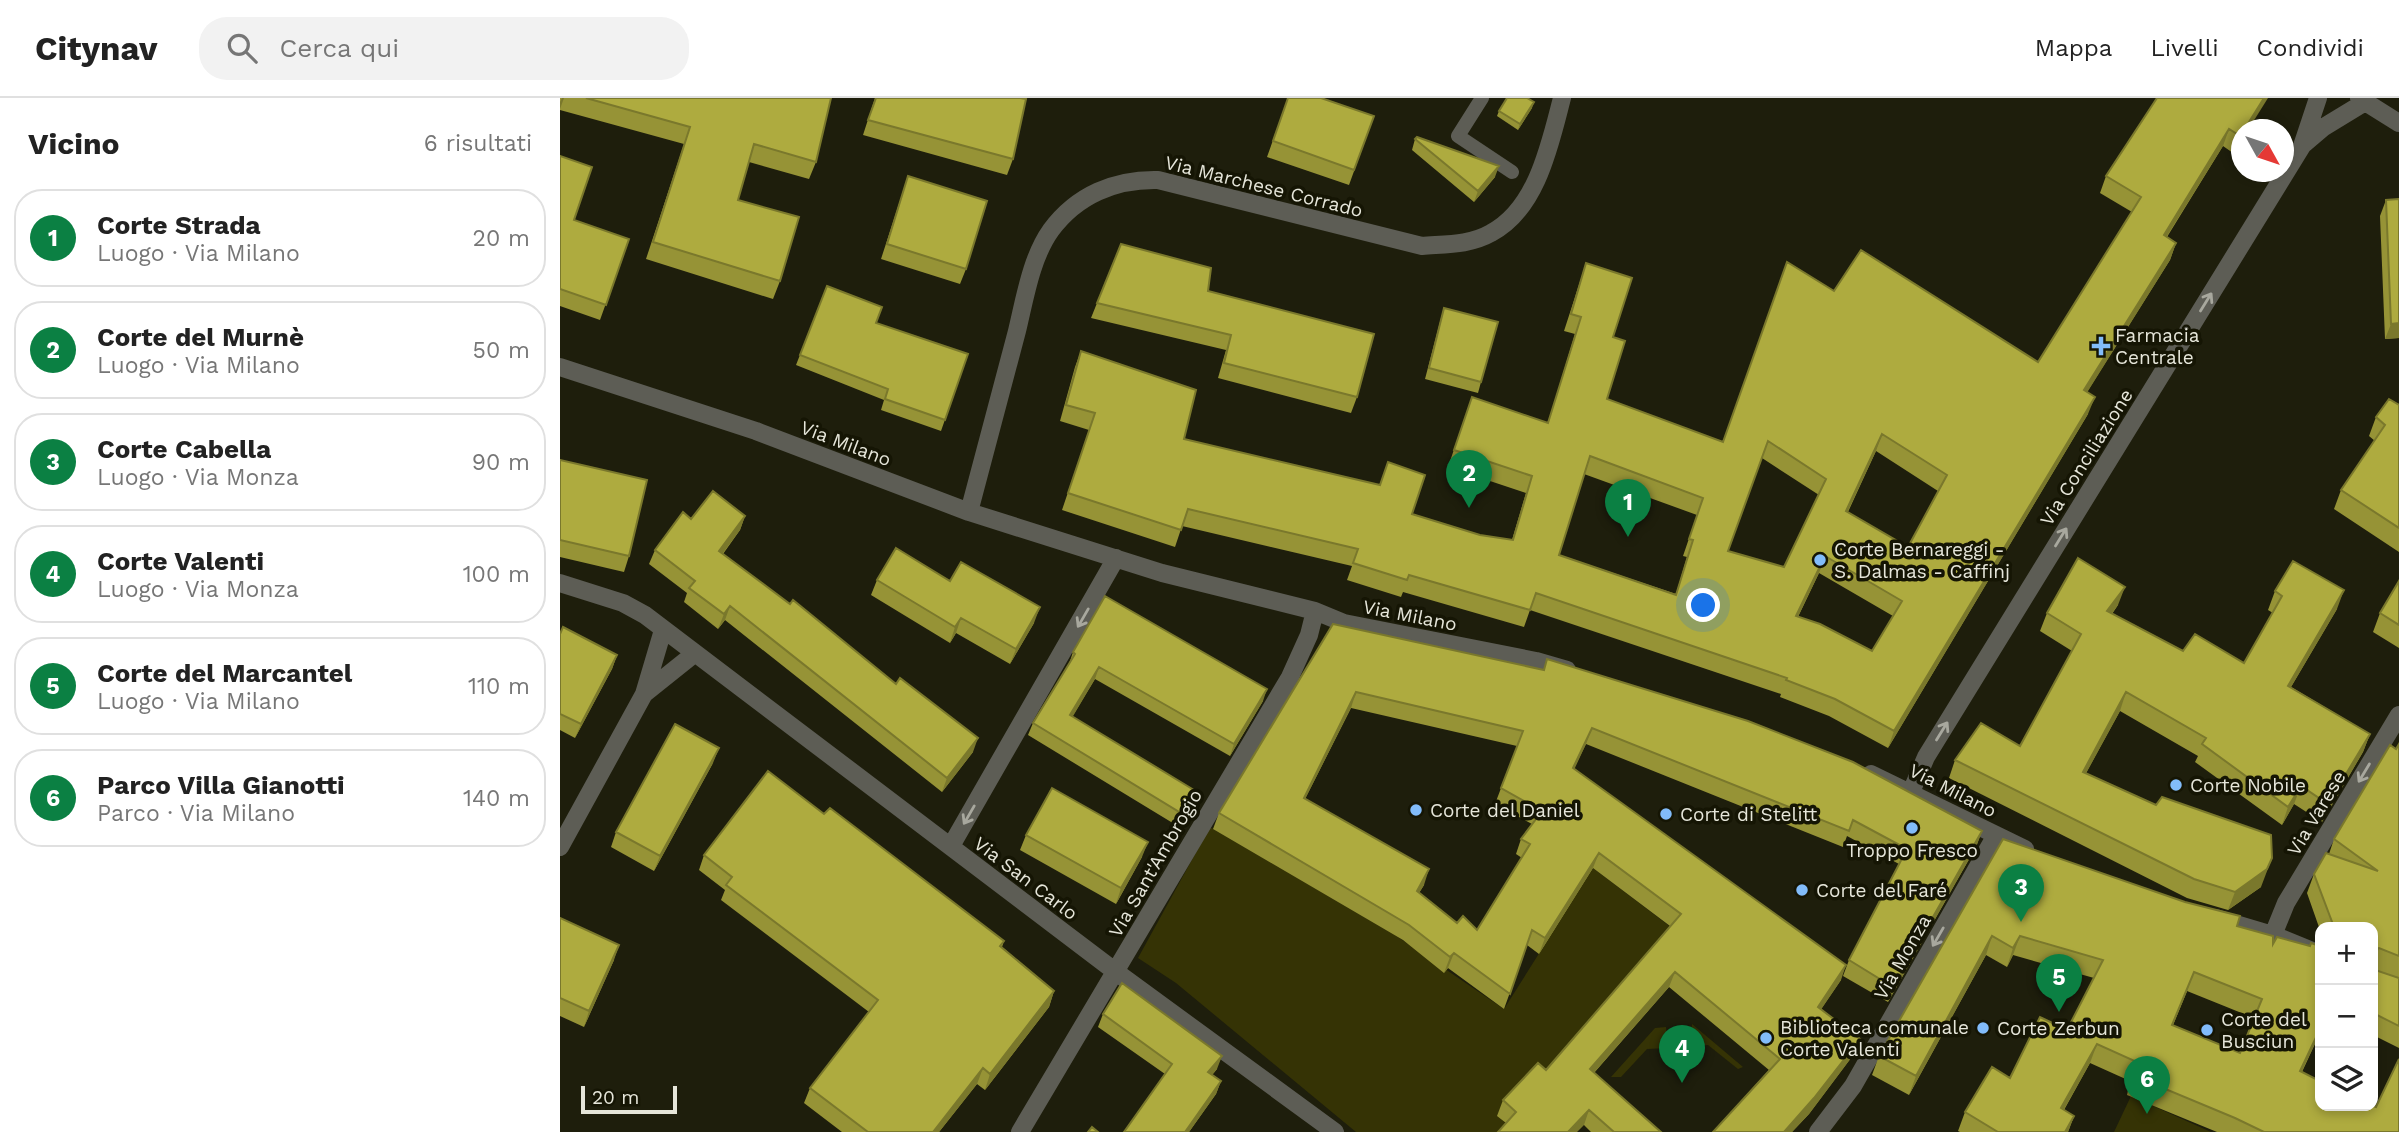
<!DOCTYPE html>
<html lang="it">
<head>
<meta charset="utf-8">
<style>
  :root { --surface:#fff; --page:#f2f2f2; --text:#222; --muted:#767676; --line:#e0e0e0; --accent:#0b8043 }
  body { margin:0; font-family:"Work Sans",sans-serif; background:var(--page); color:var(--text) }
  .controls { position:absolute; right:21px; bottom:21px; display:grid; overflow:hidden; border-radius:14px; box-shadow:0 4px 10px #0003 }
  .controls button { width:63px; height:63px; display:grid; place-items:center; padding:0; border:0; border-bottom:2px solid var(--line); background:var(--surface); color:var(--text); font:35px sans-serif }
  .compass { position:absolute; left:1671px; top:21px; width:63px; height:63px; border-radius:50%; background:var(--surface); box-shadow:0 4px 10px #0003; rotate:130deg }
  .scale { position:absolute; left:21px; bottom:18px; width:96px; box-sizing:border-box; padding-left:7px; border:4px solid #e6e6da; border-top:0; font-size:19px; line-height:24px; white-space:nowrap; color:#e6e6da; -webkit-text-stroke:5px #151504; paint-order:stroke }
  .you { position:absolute; left:1144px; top:508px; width:24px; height:24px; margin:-18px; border:5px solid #fff; border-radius:50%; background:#1a73e8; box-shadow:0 0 0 10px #1a73e833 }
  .badge { display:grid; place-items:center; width:46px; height:46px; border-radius:50%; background:var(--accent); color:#fff; font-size:23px; font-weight:700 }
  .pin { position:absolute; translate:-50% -58px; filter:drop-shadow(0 2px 4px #0008) }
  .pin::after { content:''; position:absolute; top:37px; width:24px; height:21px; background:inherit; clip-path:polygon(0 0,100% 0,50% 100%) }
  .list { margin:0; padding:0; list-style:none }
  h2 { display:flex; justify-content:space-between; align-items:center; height:91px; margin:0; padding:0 28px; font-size:30px }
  h2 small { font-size:23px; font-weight:400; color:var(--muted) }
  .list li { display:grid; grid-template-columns:46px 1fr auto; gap:21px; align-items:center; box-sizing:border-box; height:98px; margin:0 14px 14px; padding:0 14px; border:2px solid var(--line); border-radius:28px }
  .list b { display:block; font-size:26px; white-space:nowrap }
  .list p { margin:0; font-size:23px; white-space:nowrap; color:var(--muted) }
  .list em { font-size:23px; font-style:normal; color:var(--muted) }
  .icon { flex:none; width:38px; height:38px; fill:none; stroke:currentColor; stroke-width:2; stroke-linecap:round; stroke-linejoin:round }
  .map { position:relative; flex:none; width:1839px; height:1034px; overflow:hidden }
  header { display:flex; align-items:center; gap:42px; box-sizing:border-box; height:98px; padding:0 35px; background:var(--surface); border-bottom:2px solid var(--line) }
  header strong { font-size:33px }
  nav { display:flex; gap:38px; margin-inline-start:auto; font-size:24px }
  .search { width:490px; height:63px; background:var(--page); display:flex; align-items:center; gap:18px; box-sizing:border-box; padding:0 24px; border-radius:28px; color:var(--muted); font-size:26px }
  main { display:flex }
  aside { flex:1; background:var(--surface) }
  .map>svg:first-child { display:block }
  .green { fill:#353305 }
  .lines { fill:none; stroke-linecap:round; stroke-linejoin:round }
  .service { stroke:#5d5d55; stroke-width:14 }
  .minor { stroke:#5d5d55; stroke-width:18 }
  .wall { fill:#969336; fill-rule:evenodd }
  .shaded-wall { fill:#7a782c }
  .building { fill:#aeab3f; stroke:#7a782c; stroke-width:2; fill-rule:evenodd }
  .oneway { stroke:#a8a89e }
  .poi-dot { fill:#82bcfa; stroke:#151504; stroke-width:2.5 }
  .labels { text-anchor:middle; stroke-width:7; stroke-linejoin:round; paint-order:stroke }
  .street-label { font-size:19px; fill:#e6e6da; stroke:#151504 }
  .poi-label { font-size:19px; fill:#e6e6da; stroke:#151504; text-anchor:start }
</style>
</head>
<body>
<header>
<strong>Citynav</strong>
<div class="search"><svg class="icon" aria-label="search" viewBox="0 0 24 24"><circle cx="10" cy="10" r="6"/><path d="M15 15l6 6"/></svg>Cerca qui</div>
<nav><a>Mappa</a><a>Livelli</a><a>Condividi</a></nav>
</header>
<main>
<aside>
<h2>Vicino<small>6 risultati</small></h2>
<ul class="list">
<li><span class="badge">1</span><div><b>Corte Strada</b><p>Luogo · Via Milano</p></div><em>20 m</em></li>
<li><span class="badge">2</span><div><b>Corte del Murnè</b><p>Luogo · Via Milano</p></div><em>50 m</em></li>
<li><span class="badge">3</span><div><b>Corte Cabella</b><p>Luogo · Via Monza</p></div><em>90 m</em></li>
<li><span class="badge">4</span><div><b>Corte Valenti</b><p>Luogo · Via Monza</p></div><em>100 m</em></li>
<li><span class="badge">5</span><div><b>Corte del Marcantel</b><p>Luogo · Via Milano</p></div><em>110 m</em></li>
<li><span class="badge">6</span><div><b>Parco Villa Gianotti</b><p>Parco · Via Milano</p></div><em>140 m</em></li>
</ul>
</aside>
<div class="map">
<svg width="1839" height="1034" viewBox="0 0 1839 1034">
  <rect width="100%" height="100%" fill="#1e1e0c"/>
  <path class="green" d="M650,729L835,837L944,911L1033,770L1116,833L1002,961L938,1017L950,1030L947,1034H796L616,885L578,860Z
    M1132,926L1183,969L1178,971L1148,947L1130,949Z
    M1106,929L1108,950L1087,951L1061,979H1051L1095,930Z
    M1571,998L1651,1034H1554Z"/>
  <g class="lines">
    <path class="service" d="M922,0L898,38L952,74"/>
    <path class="minor" d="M1799,0L1839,25
      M1744,46L1764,29L1805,4
      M0,269L196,333L409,414L602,475L755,513L784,525L976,563L1007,572
      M409,414C425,354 441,293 457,233C465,200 471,160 491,132C517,97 555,81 598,82L862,148C886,146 910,147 931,135C977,111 990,46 1002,0
      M0,485L63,505L85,517L556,874L775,1034
      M84,596L134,556
      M1311,676L1465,751
      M1351,694L1366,659L1742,48L1758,0
      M391,748L556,460
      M0,749L84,596L103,532
      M1656,820L1713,837L1760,856
      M1713,837L1726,805L1839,617
      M460,1034L730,579L749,537L755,513
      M1258,1034L1293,988L1436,737"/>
  </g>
  <path class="wall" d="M0,0H271L256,64L249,81L189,64L178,102L220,183L213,201L86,161L124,46L0,12Z
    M315,0L453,61L447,77L303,37Z
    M728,0L814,18L789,87L707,59Z
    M1597,0L1682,32V42L1673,55L1663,48L1607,139L1616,145L1610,162L1527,294L1528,316L1328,650L1269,618L1220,599L1221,596L970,512L964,529L843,494L841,499L787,482L792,468L622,428L615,449L502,412L529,332L500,323L515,269L521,253L624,341L852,416L920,437L952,442L966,395L888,369L912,299L988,325L1015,236L1004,233L1026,165L1053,239L1047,301L1163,344L1274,193L1478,264L1572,114L1540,95L1546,78ZM1316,353L1378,393L1348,449L1288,414ZM1202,360L1259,397L1224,469L1168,453ZM1024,376L1137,417L1123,458L1127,459L1116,496L999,457ZM1259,475L1333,518L1312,553L1238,519Z
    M972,10L958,32L937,18L939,13Z
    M855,41L935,79L914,104L852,52Z
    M0,58L14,122L69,141L40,222L0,208Z
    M348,78L406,171L400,186L321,161Z
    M1826,102L1839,240L1825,241L1820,118Z
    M267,188L316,225L408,256L381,333L321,312L324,302L236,267Z
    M648,193L797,299L791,315L658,280L666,252L531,220L537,205Z
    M884,210L921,284L918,295L865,281L881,220Z
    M1839,307V454L1774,411L1781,392L1815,343L1809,338L1816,319Z
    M0,362L69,458L64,474L0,459Z
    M185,418L180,432L163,456L413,654L382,694L165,522L158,531L124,504L127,495L89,466L95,452L131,421Z
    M317,482L390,483L474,525L450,566L396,535L390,545L311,497Z
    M1839,483V550L1813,534L1820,515Z
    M1715,493L1777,511L1731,589L1810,636L1803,654L1762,724L1734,706L1722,727L1635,664L1638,658L1560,613L1526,675L1701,789L1668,812L1627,800L1389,680L1395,662L1460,648L1512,553L1480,533L1487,515L1558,507L1552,516L1623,553L1684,565L1713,515L1708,512Z
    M773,526L1422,733L1416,749L1328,904L1283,878L1289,862L1339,766L1287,738L1283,749L1026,646L1014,670L1281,882L1261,911L1300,941L1294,956L1249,1016L1232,1034H1153L1209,972L1109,889L1034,975L1101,1034H1031L1024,1027L946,1025L937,1018L943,1002L986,972L1110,828L1033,770L979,856L967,847L944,911L888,870L884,875L843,842L653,731L659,715ZM791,610L957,648L935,706L972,726L961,741L956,756L962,760L917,832L897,825L859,795L864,787L745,701Z
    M0,536L57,557L52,571L15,640L0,632Z
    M513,554L703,603L670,658L535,581L512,619L634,692L630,704L616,727L468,637L473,625L509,566Z
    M1839,646V950L1813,937V829H1760V832L1747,795L1754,776L1769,756L1774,741Z
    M153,665L94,773L51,749L56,734Z
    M264,716L444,843L442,849L494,893L489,909L425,992L417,986L379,1034H282L244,1005L250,990L309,914L161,802L165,792L139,772L144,757Z
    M466,737L582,759L556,806L460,752Z
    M1443,741L1677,828L1713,846L1760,848V935L1742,974L1839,1034H1657L1567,997L1570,983L1530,965L1504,1012L1514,1018L1508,1034H1400L1398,1033L1405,1014L1450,980L1507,932L1534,880L1453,857L1447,869L1426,857L1349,997L1312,977L1319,958ZM1627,893L1694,920L1680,955L1613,927Z
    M0,820L54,862L24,929L0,918Z
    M543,916L657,971L652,977L661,983L656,996L629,1034H564L605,976L538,929Z"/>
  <path class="shaded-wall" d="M2,0H4L0,11V4Z
    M1704,0H1708L1688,32H1684Z
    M974,4L972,10L958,32L960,26Z
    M1669,31L1663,48L1597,154L1604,137Z
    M1682,35V42L1673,55L1680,38Z
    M939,68L935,79L914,104L918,93Z
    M1616,145L1610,162L1518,309L1524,292Z
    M1839,225V240L1825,241L1831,226Z
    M1535,299L1528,316L1328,650L1334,633Z
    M1322,336L1316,353L1280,430L1286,413Z
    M185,418L180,432L154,467L159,453Z
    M1265,458L1259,475L1230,535L1236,518Z
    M1565,489L1558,507L1540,531L1547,513Z
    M1784,492L1777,511L1721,606L1728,588Z
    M170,508L165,522L158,531L164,516Z
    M480,509L474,525L450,566L456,551Z
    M401,520L396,535L390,545L395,529Z
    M57,557L52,571L15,640L21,626Z
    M539,569L535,581L506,630L510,617Z
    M707,591L703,603L670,658L674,646Z
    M796,594L791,610L738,715L744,700Z
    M1566,594L1560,613L1517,692L1523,674Z
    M1032,630L1026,646L1008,685L1013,670Z
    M1810,636L1803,654L1762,724L1768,706Z
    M418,640L413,654L382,694L387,680Z
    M159,650L153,665L94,773L100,758Z
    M1741,688L1734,706L1722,727L1728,709Z
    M634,692L630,704L616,727L621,715Z
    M1422,733L1416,749L1328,904L1333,889Z
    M588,744L582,759L556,806L561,790Z
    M1039,755L1033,770L979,856L985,840Z
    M1712,760L1701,789L1668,812L1675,794Z
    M869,771L864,787L851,808L857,793Z
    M1432,838L1426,857L1349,997L1356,978Z
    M1460,838L1453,857L1447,869L1453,850Z
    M59,847L54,862L24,929L29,913Z
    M1819,850L1813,867V852Z
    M894,855L888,870L884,875L890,859Z
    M1286,867L1281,882L1252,925L1258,909Z
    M1115,874L1109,889L1024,986L1030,971Z
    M1634,874L1627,893L1605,946L1612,927Z
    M494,893L489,909L425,992L430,976Z
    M1760,931V935L1733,992L1740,973Z
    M1300,941L1294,956L1249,1016L1232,1034H1224Z
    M1537,946L1530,965L1494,1029L1501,1010Z
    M662,958L657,971L644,987L648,974Z
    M423,970L417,986L379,1034H373Z
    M661,983L656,996L629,1034H625Z
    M1029,1012L1024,1027L1017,1034H1008Z
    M1514,1018L1508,1034H1505Z"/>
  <path class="building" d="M26,0H271L256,64L194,46L178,102L239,119L220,183L93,144L130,29Z
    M316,0H460L466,1L453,61L308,22Z
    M728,0H761L814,18L794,72L713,43Z
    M947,0H967L974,4L960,26L939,13Z
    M1597,0H1704L1684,32H1682V35L1680,38L1669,31L1604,137L1616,145L1524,292L1535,299L1334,633L1275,601L1226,582L1227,580L976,495L970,512L849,477L847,482L793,465L798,451L628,411L621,432L508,395L535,315L506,307L521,253L636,292L624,341L820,387L828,364L865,377L852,416L920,437L953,442L972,378L894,352L912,299L988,325L1021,219L1011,216L1026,165L1072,180L1053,239L1065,243L1047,301L1163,344L1227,164L1274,193L1301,152L1478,264L1581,99L1546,78ZM1322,336L1387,377L1348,449L1286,413ZM1208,343L1266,381L1224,469L1168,453ZM1030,358L1143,400L1129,441L1133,442L1116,497L999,457ZM1265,458L1342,503L1312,553L1260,526L1236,518Z
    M857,39L939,68L918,93L855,41Z
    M0,58L32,69L14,122L69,141L46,207L0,191Z
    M348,78L427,103L406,171L327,146Z
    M1839,101V225L1831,226L1826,102Z
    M561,146L651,170L648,193L814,236L797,299L664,265L671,237L537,205Z
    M267,188L322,209L316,225L408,256L385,322L325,301L328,291L240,257Z
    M884,210L938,224L921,284L869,270Z
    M1829,301L1839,307V430L1781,392L1825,327L1816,319Z
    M0,362L87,382L69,458L0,442Z
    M153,393L185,418L159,453L230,506L233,502L336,586L340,580L418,640L387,680L170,508L164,516L129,490L135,483L95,452L123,414L131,421Z
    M336,450L390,483L401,464L480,509L456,551L401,520L395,529L317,482Z
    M1518,460L1565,489L1547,513L1623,553L1635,536L1684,565L1722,498L1715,493L1733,463L1784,492L1728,588L1810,636L1768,706L1741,688L1728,709L1642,646L1646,640L1566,594L1523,674L1596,707L1602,699L1711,737L1712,760L1707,771L1675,794L1634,781L1395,662L1421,625L1460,648L1521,536L1487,515Z
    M1839,483V527L1820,515Z
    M545,498L707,591L674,646L539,569L510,617L634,692L621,715L473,625L515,556L513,554Z
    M773,526L984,572L987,561L1188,623L1293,664L1422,733L1333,889L1289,862L1347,751L1293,722L1289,733L1032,630L1013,670L1286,867L1258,909L1300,941L1254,1000L1224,1034H1153L1220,961L1115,874L1030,971L1101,1034H1054L1029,1012L1008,1034H938L956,1014L943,1002L978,965L986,972L1121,816L1039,755L985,840L972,832L950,896L894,855L890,859L849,827L659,715ZM796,594L963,633L941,690L982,713L961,741L970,746L917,832L903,818L897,825L857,793L869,771L744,700Z
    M3,529L57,557L21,626L0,616V536Z
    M115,626L159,650L100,758L56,734Z
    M1839,646V858L1819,850L1813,852V829H1774L1754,776L1766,755L1818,773L1774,741L1830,647L1836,651Z
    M208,673L264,716L270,710L444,843L440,848L494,893L430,976L423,970L373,1034H308L250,990L318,902L166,787L172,779L144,757Z
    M492,690L588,744L561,790L466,737Z
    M1443,741L1625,804L1680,818L1677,828L1713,838V846L1717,839L1750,848L1751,845L1760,848V931L1740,973L1760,983V1008H1813L1816,1009L1839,961V1034H1704L1675,1020L1574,978L1577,964L1537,946L1501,1010L1514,1018L1505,1034H1438L1405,1014L1432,969L1450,980L1480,919L1507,932L1543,862L1460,838L1453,850L1432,838L1356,978L1319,958ZM1634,874L1702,901L1680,955L1612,927Z
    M0,820L59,847L29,913L0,900Z
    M1813,868L1815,872L1839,880V928L1813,915Z
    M562,885L662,958L648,974L661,983L625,1034H564L612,966L543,916Z
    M532,1029L538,1034H528Z"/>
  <defs><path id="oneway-shaft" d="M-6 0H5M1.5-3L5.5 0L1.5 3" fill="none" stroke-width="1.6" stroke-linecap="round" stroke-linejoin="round" transform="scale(1.75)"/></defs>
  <g class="oneway">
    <use href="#oneway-shaft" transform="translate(1646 204) rotate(-58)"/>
    <use href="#oneway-shaft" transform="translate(1501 439) rotate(-58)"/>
    <use href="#oneway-shaft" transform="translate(523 520) rotate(120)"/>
    <use href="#oneway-shaft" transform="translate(1382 633) rotate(-58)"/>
    <use href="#oneway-shaft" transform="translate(1804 675) rotate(121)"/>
    <use href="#oneway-shaft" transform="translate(409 717) rotate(120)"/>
    <use href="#oneway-shaft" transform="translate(1378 839) rotate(120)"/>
  </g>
  <g class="poi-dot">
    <path d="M1537.5 237.5h7v7h7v7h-7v7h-7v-7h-7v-7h7z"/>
    <circle cx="1260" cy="462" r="7"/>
    <circle cx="1616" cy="687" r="7"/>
    <circle cx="856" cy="712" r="7"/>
    <circle cx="1106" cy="716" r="7"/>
    <circle cx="1352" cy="730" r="7"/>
    <circle cx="1242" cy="792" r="7"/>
    <circle cx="1423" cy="930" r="7"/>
    <circle cx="1647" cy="932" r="7"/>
    <circle cx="1206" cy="940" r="7"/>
  </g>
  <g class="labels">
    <g class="street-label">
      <text transform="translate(704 88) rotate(14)" y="7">Via Marchese Corrado</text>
      <text transform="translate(286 345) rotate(21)" y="7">Via Milano</text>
      <text transform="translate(1526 359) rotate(-58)" y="7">Via Conciliazione</text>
      <text transform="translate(850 517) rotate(11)" y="7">Via Milano</text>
      <text transform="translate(1393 692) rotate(27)" y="7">Via Milano</text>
      <text transform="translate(1756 715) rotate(-59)" y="7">Via Varese</text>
      <text transform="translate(595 765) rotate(-60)" y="7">Via Sant'Ambrogio</text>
      <text transform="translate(466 780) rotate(37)" y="7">Via San Carlo</text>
      <text transform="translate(1342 859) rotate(-60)" y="7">Via Monza</text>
    </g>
    <g class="poi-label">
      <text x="1555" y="244">Farmacia<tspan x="1555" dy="22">Centrale</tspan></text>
      <text x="1274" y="458">Corte Bernareggi -<tspan x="1274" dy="22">S. Dalmas - Caffinj</tspan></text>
      <text x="1630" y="694">Corte Nobile</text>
      <text x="870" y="719">Corte del Daniel</text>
      <text x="1120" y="723">Corte di Stelitt</text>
      <text x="1352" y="759" text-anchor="middle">Troppo Fresco</text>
      <text x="1256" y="799">Corte del Faré</text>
      <text x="1661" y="928">Corte del<tspan x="1661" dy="22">Busciun</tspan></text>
      <text x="1220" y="936">Biblioteca comunale<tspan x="1220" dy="22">Corte Valenti</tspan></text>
      <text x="1437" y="937">Corte Zerbun</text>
    </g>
  </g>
</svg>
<div class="controls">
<button>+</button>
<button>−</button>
<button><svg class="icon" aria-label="layers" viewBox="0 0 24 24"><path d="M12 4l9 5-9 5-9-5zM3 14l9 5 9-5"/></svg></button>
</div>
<svg class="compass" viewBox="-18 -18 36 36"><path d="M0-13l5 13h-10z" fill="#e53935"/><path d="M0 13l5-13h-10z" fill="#767676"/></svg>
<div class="scale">20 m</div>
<div class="you"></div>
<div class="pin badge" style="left:1068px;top:439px">1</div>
<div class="pin badge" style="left:909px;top:410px">2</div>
<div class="pin badge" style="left:1461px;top:824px">3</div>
<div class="pin badge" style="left:1122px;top:985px">4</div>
<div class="pin badge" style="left:1499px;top:914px">5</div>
<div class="pin badge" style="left:1587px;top:1016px">6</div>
</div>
</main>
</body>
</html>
